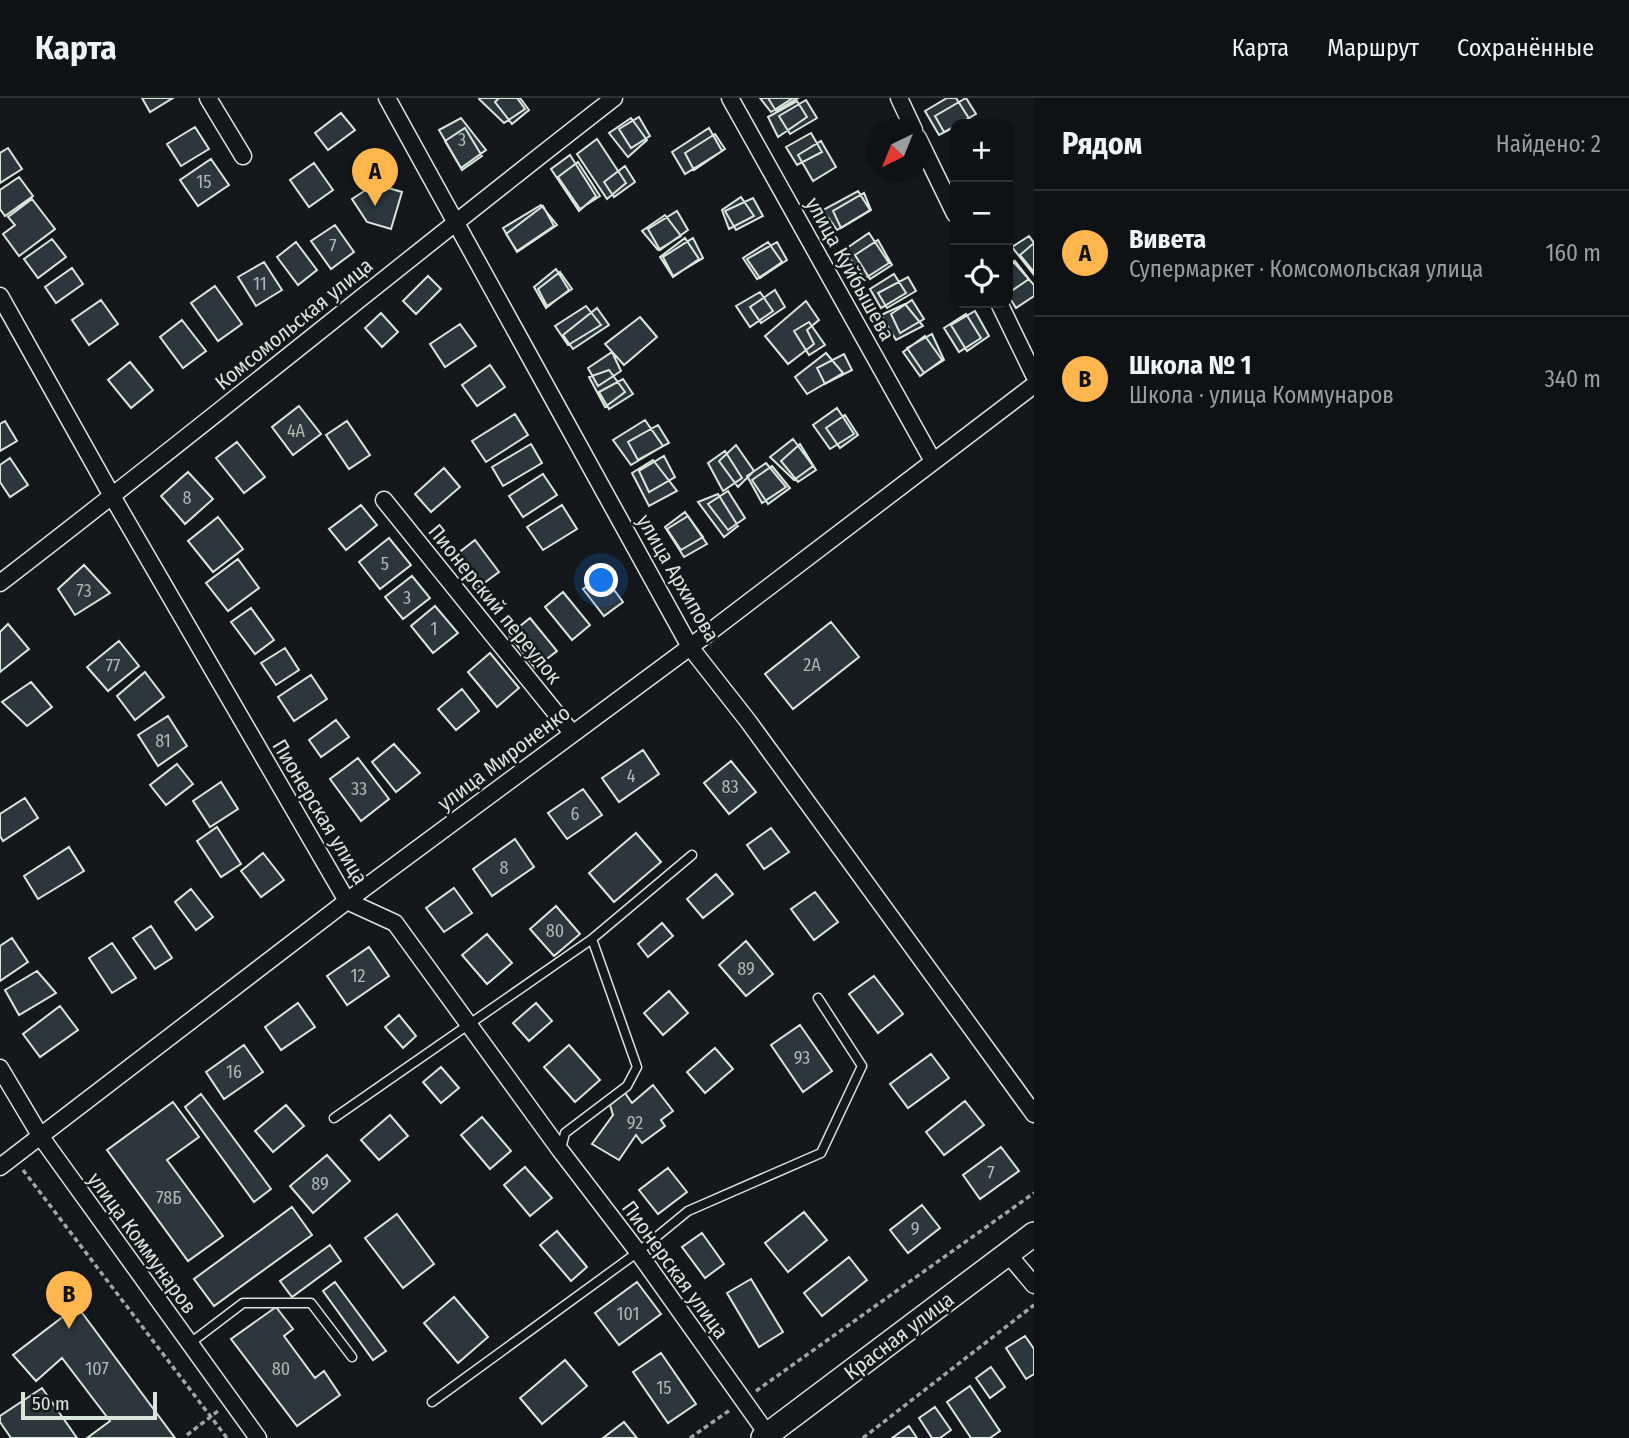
<!DOCTYPE html>
<html lang="ru">
<head>
<meta charset="utf-8">
<style>
  :root { --surface:#0f1215; --page:#181b1e; --text:#f1f3f6; --muted:#9b9ea0; --line:#2f3234; --accent:#ffb74d }
  body { margin:0; font-family:"Fira Sans Condensed",sans-serif; background:var(--page); color:var(--text) }
  .controls { position:absolute; right:21px; top:21px; display:grid; overflow:hidden; border-radius:14px; box-shadow:0 2px 5px #0004 }
  .controls button { width:63px; height:63px; display:grid; place-items:center; padding:0; border:0; border-bottom:2px solid var(--line); background:var(--surface); color:var(--text); font:35px sans-serif }
  .compass { position:absolute; left:866px; top:21px; width:63px; height:63px; border-radius:50%; background:var(--surface); box-shadow:0 2px 5px #0004; rotate:223deg }
  .scale { position:absolute; left:21px; bottom:18px; width:136px; box-sizing:border-box; padding-left:7px; border:4px solid #d8e6dc; border-top:0; font-size:19px; line-height:24px; white-space:nowrap; color:#d8e6dc; -webkit-text-stroke:5px #14181c; paint-order:stroke }
  .you { position:absolute; left:602px; top:483px; width:24px; height:24px; margin:-18px; border:5px solid #fff; border-radius:50%; background:#1a73e8; box-shadow:0 0 0 10px #1a73e833 }
  .badge { display:grid; place-items:center; width:46px; height:46px; border-radius:50%; background:var(--accent); color:#111; font-size:23px; font-weight:700 }
  .pin { position:absolute; translate:-50% -58px; filter:drop-shadow(0 2px 4px #0008) }
  .pin::after { content:''; position:absolute; top:37px; width:24px; height:21px; background:inherit; clip-path:polygon(0 0,100% 0,50% 100%) }
  .list { margin:0; padding:0; list-style:none }
  h2 { display:flex; justify-content:space-between; align-items:center; height:91px; margin:0; padding:0 28px; font-size:30px }
  h2 small { font-size:23px; font-weight:400; color:var(--muted) }
  .list li { display:grid; grid-template-columns:46px 1fr auto; gap:21px; align-items:center; box-sizing:border-box; height:126px; padding:0 28px; border-top:2px solid var(--line) }
  .list b { display:block; font-size:26px; white-space:nowrap }
  .list p { margin:0; font-size:23px; white-space:nowrap; color:var(--muted) }
  .list em { font-size:23px; font-style:normal; color:var(--muted) }
  .icon { flex:none; width:38px; height:38px; fill:none; stroke:currentColor; stroke-width:2; stroke-linecap:round; stroke-linejoin:round }
  .map { position:relative; flex:none; width:1034px; height:1340px; overflow:hidden }
  header { display:flex; align-items:center; gap:42px; box-sizing:border-box; height:98px; padding:0 35px; background:var(--surface); border-bottom:2px solid var(--line) }
  header strong { font-size:33px }
  nav { display:flex; gap:38px; margin-inline-start:auto; font-size:24px }
  main { display:flex }
  aside { flex:1; background:var(--surface) }
  .map>svg:first-child { display:block }
  .building { fill:#2c363c; stroke:#d8e6dc; stroke-width:2 }
  .lines { fill:none; stroke-linecap:round; stroke-linejoin:round }
  .lane-casing { stroke:#d8e6dc; stroke-width:11 }
  .street-casing { stroke:#d8e6dc; stroke-width:19 }
  .secondary-casing { stroke:#d8e6dc; stroke-width:26 }
  .path { stroke:#9da8a2; stroke-width:3.5; stroke-dasharray:5 3.5; stroke-linecap:butt }
  .lane { stroke:#14181c; stroke-width:8 }
  .street { stroke:#14181c; stroke-width:16 }
  .secondary { stroke:#14181c; stroke-width:23 }
  .labels { text-anchor:middle; stroke-width:5; stroke-linejoin:round; paint-order:stroke }
  .number-label { font-size:18px; fill:#adbab4 }
  .street-label { font-size:21px; fill:#d8e6dc; stroke:#14181c }
</style>
</head>
<body>
<header>
<strong>Карта</strong>
<nav><a>Карта</a><a>Маршрут</a><a>Сохранённые</a></nav>
</header>
<main>
<div class="map">
<svg width="1034" height="1340" viewBox="0 0 1034 1340">
  <rect width="100%" height="100%" fill="#14181c"/>
  <path class="building" d="M142,0H173L150,14Z
    M480,0H517L525,11L504,25L479,1Z
    M499,0H520L529,12L512,26L495,4Z
    M760,0H793L771,14Z
    M768,0H798L776,13Z
    M947,0H956L970,22L955,26V29L939,37L925,13Z
    M966,0L976,16L944,34L935,18Z
    M806,2L817,20L790,36L779,18Z
    M797,3L807,19L778,39L768,19Z
    M341,15L355,32L328,52L315,35Z
    M639,19L650,38L631,50L619,31Z
    M461,20L486,52L461,70L439,32Z
    M631,20L647,42L628,59L609,35Z
    M195,29L209,51L181,68L167,46Z
    M465,30L482,58L462,72L445,43Z
    M709,30L722,53L685,76L672,54Z
    M811,35L822,54L797,67L786,49Z
    M715,36L725,51L694,72L685,55Z
    M597,41L626,85L607,101L577,56Z
    M821,43L836,69L813,83L798,57Z
    M8,50L22,71L0,85V55Z
    M570,57L596,98L579,113L551,71Z
    M211,61L229,87L198,108L180,82Z
    M578,64L600,98L580,111L558,79Z
    M314,65L333,92L309,109L290,82Z
    M625,68L635,84L614,99L604,84Z
    M19,79L33,98L5,118L0,111V92Z
    M375,86L402,94L391,131L367,124L352,101Z
    M858,93L870,112L837,132L823,112Z
    M864,95L871,112L841,130L833,113Z
    M741,99L754,118L729,131L722,112Z
    M753,100L763,118L736,132L725,113Z
    M32,101L55,131L19,158L3,136L15,127L8,119Z
    M541,107L557,127L517,154L503,130Z
    M543,108L554,128L517,153L506,136Z
    M677,113L688,132L660,152L648,131Z
    M665,117L681,138L658,152L642,133Z
    M335,127L354,154L331,171L311,143Z
    M869,135L889,165L864,181L844,152Z
    M1029,138L1034,145V177L1012,149Z
    M685,140L699,161L673,179L660,159Z
    M693,140L703,160L673,178L663,159Z
    M52,141L66,159L38,180L24,161Z
    M878,142L892,167L870,181L855,157Z
    M296,144L317,172L298,187L277,159Z
    M768,144L782,164L757,181L743,160Z
    M777,144L787,162L760,180L747,161Z
    M1034,145V174L1020,157Z
    M1011,161L1034,187V198L1016,210L1008,197V164Z
    M1015,163L1029,181L1010,194L1008,191V169Z
    M264,164L282,192L256,208L238,179Z
    M72,170L83,186L56,205L45,189Z
    M556,171L569,192L546,210L534,189Z
    M560,174L572,191L547,208L538,191Z
    M894,176L906,195L881,210L870,191Z
    M428,178L441,191L416,216L403,203Z
    M908,179L916,193L887,210L878,195Z
    M215,188L242,226L218,243L191,205Z
    M775,192L785,209L761,225L750,209Z
    M760,194L773,213L750,229L736,208Z
    M101,202L118,226L89,247L72,222Z
    M912,202L924,221L900,235L891,216Z
    M806,203L819,222L807,232L814,246L788,266L765,238Z
    M905,206L923,228L896,242L881,217Z
    M586,208L601,227L568,247L555,228Z
    M597,210L609,227L573,251L563,237Z
    M975,213L989,238L967,253L951,227Z
    M381,215L398,234L382,249L365,230Z
    M966,216L981,240L959,254L944,230Z
    M640,219L657,239L624,267L605,246Z
    M182,222L206,253L183,270L160,239Z
    M809,224L825,247L809,257L794,233Z
    M460,226L476,248L445,269L430,246Z
    M932,236L944,262L924,275L907,250Z
    M925,238L942,262L920,278L903,254Z
    M612,254L621,273L598,288L588,270Z
    M826,255L843,275L807,296L795,279Z
    M844,256L852,272L825,286L817,270Z
    M130,264L153,292L131,310L108,282Z
    M490,267L505,289L477,308L462,287Z
    M609,272L625,294L605,309L589,279Z
    M623,281L633,296L609,311L599,294Z
    M299,308L321,336L293,357L272,329Z
    M837,310L854,336L830,351L813,327Z
    M515,316L528,337L486,364L472,343Z
    M845,317L858,337L840,350L826,330Z
    M645,322L663,348L631,367L613,342Z
    M5,323L17,343L0,353V326Z
    M347,323L370,357L349,371L326,337Z
    M658,327L669,345L638,362L628,344Z
    M793,341L813,368L794,382L770,359Z
    M237,344L265,379L244,395L216,360Z
    M531,346L542,365L503,388L492,369Z
    M800,346L816,372L798,384L781,363Z
    M736,347L754,373L738,389L719,363Z
    M725,353L742,380L723,393L708,365Z
    M664,358L675,379L649,394L639,373Z
    M10,360L28,387L10,399L0,384V367Z
    M653,362L677,393L649,408L632,375Z
    M766,365L786,389L762,405L747,378Z
    M772,368L790,390L768,406L752,382Z
    M444,370L460,389L431,414L415,396Z
    M188,374L213,401L185,426L161,398Z
    M543,376L557,397L523,419L509,398Z
    M728,393L745,420L728,432L708,406Z
    M718,396L738,428L724,439L698,404Z
    M361,407L377,427L346,452L329,431Z
    M562,407L577,431L543,452L527,429Z
    M685,414L707,446L684,459L665,429Z
    M688,418L703,439L681,452L667,431Z
    M218,419L243,451L213,474L188,443Z
    M389,440L411,467L380,491L359,464Z
    M475,442L499,474L476,491L452,460Z
    M238,461L259,490L228,513L206,485Z
    M84,467L110,495L75,517L58,491Z
    M603,477L623,504L604,518L583,491Z
    M412,478L430,500L403,521L385,499Z
    M563,494L590,527L572,542L545,509Z
    M435,508L458,535L433,555L411,528Z
    M251,510L274,542L255,556L231,524Z
    M530,520L557,553L535,570L509,537Z
    M831,524L859,559L793,611L765,576Z
    M8,526L29,551L0,574V534Z
    M119,543L139,568L108,593L87,569Z
    M285,550L299,572L276,587L261,565Z
    M490,555L519,590L497,609L468,574Z
    M145,574L164,599L135,622L117,598Z
    M311,577L327,601L294,623L278,599Z
    M31,584L52,609L27,628L2,604Z
    M462,591L479,613L456,632L438,611Z
    M168,618L187,648L158,668L138,637Z
    M336,622L349,639L321,659L309,642Z
    M394,646L420,675L396,694L372,664Z
    M643,652L659,676L619,704L602,680Z
    M358,660L389,701L361,723L330,681Z
    M731,663L756,694L729,716L704,685Z
    M177,666L193,686L166,707L150,687Z
    M221,684L238,711L210,729L193,703Z
    M583,691L602,717L567,741L548,715Z
    M25,700L38,720L3,743L0,738V716Z
    M217,729L241,766L221,779L197,743Z
    M771,730L789,754L764,771L747,747Z
    M636,735L661,764L614,804L589,775Z
    M515,741L534,769L492,798L473,771Z
    M69,749L84,773L38,801L24,778Z
    M263,755L284,782L261,799L241,773Z
    M716,776L733,796L703,820L687,801Z
    M454,790L472,815L444,834L426,810Z
    M191,791L213,819L196,832L175,804Z
    M815,794L838,824L814,842L791,811Z
    M556,808L580,836L554,858L530,831Z
    M662,825L673,838L648,859L638,846Z
    M151,828L172,860L155,871L133,840Z
    M487,836L512,865L487,886L462,857Z
    M12,840L28,864L0,883V848Z
    M746,843L773,876L746,898L719,867Z
    M112,845L136,880L112,895L89,860Z
    M369,849L389,878L347,907L327,878Z
    M37,873L56,895L19,917L5,892Z
    M874,878L903,916L878,935L849,896Z
    M669,893L688,915L663,937L644,915Z
    M298,905L315,929L281,952L265,929Z
    M536,905L552,923L529,943L513,925Z
    M60,908L78,932L40,959L23,936Z
    M399,917L416,938L403,950L385,929Z
    M800,927L832,973L803,994L771,947Z
    M244,947L263,974L224,1001L206,974Z
    M569,947L600,982L575,1004L544,969Z
    M715,950L733,971L705,995L687,974Z
    M931,956L949,980L908,1010L890,986Z
    M441,969L459,990L441,1005L423,984Z
    M653,987L673,1013L661,1022L665,1028L642,1045L636,1037L619,1062L592,1046L613,1017L610,1007L625,995L632,1005Z
    M201,996L271,1091L254,1104L185,1009Z
    M965,1003L984,1027L944,1057L926,1034Z
    M173,1004L199,1039L167,1062L223,1138L188,1163L107,1052Z
    M286,1007L304,1028L273,1054L255,1033Z
    M390,1017L408,1038L379,1062L361,1042Z
    M482,1019L511,1053L490,1071L461,1037Z
    M1001,1049L1019,1073L980,1101L963,1077Z
    M327,1057L350,1083L313,1115L290,1088Z
    M525,1069L552,1100L530,1118L504,1087Z
    M668,1070L687,1094L658,1116L639,1092Z
    M922,1107L940,1130L908,1155L890,1132Z
    M292,1109L312,1137L214,1208L194,1181Z
    M804,1114L827,1142L788,1174L765,1145Z
    M397,1116L434,1166L403,1190L365,1140Z
    M557,1133L587,1169L571,1183L540,1147Z
    M702,1135L724,1166L705,1180L682,1149Z
    M330,1147L341,1163L292,1199L280,1183Z
    M849,1159L867,1182L822,1218L804,1195Z
    M751,1181L783,1234L759,1249L727,1195Z
    M335,1184L386,1253L373,1262L323,1193Z
    M637,1184L661,1216L619,1247L595,1215Z
    M454,1199L488,1239L458,1265L424,1225Z
    M77,1208L175,1340H87L110,1323L62,1260L36,1283L13,1257Z
    M276,1209L293,1231L284,1238L315,1280L324,1273L340,1297L297,1328L231,1241Z
    M1025,1238L1034,1251V1276L1026,1281L1006,1250Z
    M661,1255L696,1306L668,1325L633,1274Z
    M565,1262L587,1288L542,1326L520,1300Z
    M991,1269L1005,1289L990,1300L976,1280Z
    M970,1288L1000,1333L990,1340H971L947,1304Z
    M42,1290L77,1340H11L0,1324V1318Z
    M935,1309L951,1332L940,1340H932L919,1320Z
    M624,1324L637,1340H603Z
    M909,1328L917,1340H892Z"/>
  <g class="lines">
    <defs>
      <path id="lane" d="M334,1020L592,841L692,757
        M561,1051L565,1035L627,988L637,969L592,841
        M189,1246L243,1205H311L352,1259
        M432,1304L638,1154L688,1113L821,1055L862,968L818,900"/>
      <path id="street" d="M208,0L243,58
        M387,0L690,549L748,623L1034,1016
        M730,0L933,363
        M899,0L914,32
        M918,40L955,116
        M0,198L112,398L347,803L395,825L560,1052L638,1154L768,1337
        M999,205L1034,277
        M384,402L572,635
        M0,485C207,326 408,160 614,0
        M0,970L41,1039L258,1340
        M0,1069L347,803L690,549L1034,287
        M1008,1156L1034,1187"/>
      <path id="secondary" d="M763,1340L1034,1136"/>
    </defs>
    <use href="#lane" class="lane-casing"/>
    <use href="#street" class="street-casing"/>
    <use href="#secondary" class="secondary-casing"/>
    <path class="path" d="M23,1072L227,1340
      M756,1293L1034,1095
      M187,1337L218,1313
      M690,1340L730,1312
      M863,1340L1034,1207"/>
    <use href="#lane" class="lane"/>
    <use href="#street" class="street"/>
    <use href="#secondary" class="secondary"/>
  </g>
  <g class="labels">
    <g class="number-label">
      <text x="462" y="48">3</text>
      <text x="204" y="90">15</text>
      <text x="333" y="154">7</text>
      <text x="260" y="192">11</text>
      <text x="296" y="339">4А</text>
      <text x="187" y="406">8</text>
      <text x="385" y="472">5</text>
      <text x="84" y="499">73</text>
      <text x="407" y="506">3</text>
      <text x="434" y="537">1</text>
      <text x="812" y="573">2А</text>
      <text x="113" y="574">77</text>
      <text x="163" y="649">81</text>
      <text x="631" y="684">4</text>
      <text x="730" y="695">83</text>
      <text x="359" y="697">33</text>
      <text x="575" y="722">6</text>
      <text x="504" y="776">8</text>
      <text x="555" y="839">80</text>
      <text x="746" y="877">89</text>
      <text x="358" y="884">12</text>
      <text x="802" y="966">93</text>
      <text x="234" y="980">16</text>
      <text x="635" y="1031">92</text>
      <text x="991" y="1081">7</text>
      <text x="320" y="1092">89</text>
      <text x="169" y="1106">78Б</text>
      <text x="915" y="1137">9</text>
      <text x="628" y="1222">101</text>
      <text x="97" y="1277">107</text>
      <text x="281" y="1277">80</text>
      <text x="664" y="1296">15</text>
    </g>
    <g class="street-label">
      <text transform="translate(850 171) rotate(61)" y="7">улица Куйбышева</text>
      <text transform="translate(294 226) rotate(-39)" y="7">Комсомольская улица</text>
      <text transform="translate(678 480) rotate(60)" y="7">улица Архипова</text>
      <text transform="translate(495 506) rotate(51)" y="7">Пионерский переулок</text>
      <text transform="translate(504 660) rotate(-37)" y="7">улица Мироненко</text>
      <text transform="translate(320 714) rotate(59)" y="7">Пионерская улица</text>
      <text transform="translate(142 1145) rotate(54)" y="7">улица Коммунаров</text>
      <text transform="translate(675 1172) rotate(54)" y="7">Пионерская улица</text>
      <text transform="translate(899 1238) rotate(-37)" y="7">Красная улица</text>
    </g>
  </g>
</svg>
<div class="controls">
<button>+</button>
<button>−</button>
<button><svg class="icon" aria-label="locate" viewBox="0 0 24 24"><circle cx="12" cy="12" r="6"/><path d="M12 2v4M12 18v4M2 12h4M18 12h4"/></svg></button>
</div>
<svg class="compass" viewBox="-18 -18 36 36"><path d="M0-13l5 13h-10z" fill="#e53935"/><path d="M0 13l5-13h-10z" fill="#9b9ea0"/></svg>
<div class="scale">50 m</div>
<div class="you"></div>
<div class="pin badge" style="left:375px;top:108px">A</div>
<div class="pin badge" style="left:69px;top:1231px">B</div>
</div>
<aside>
<h2>Рядом<small>Найдено: 2</small></h2>
<ul class="list">
<li><span class="badge">A</span><div><b>Вивета</b><p>Супермаркет · Комсомольская улица</p></div><em>160 m</em></li>
<li><span class="badge">B</span><div><b>Школа № 1</b><p>Школа · улица Коммунаров</p></div><em>340 m</em></li>
</ul>
</aside>
</main>
</body>
</html>
